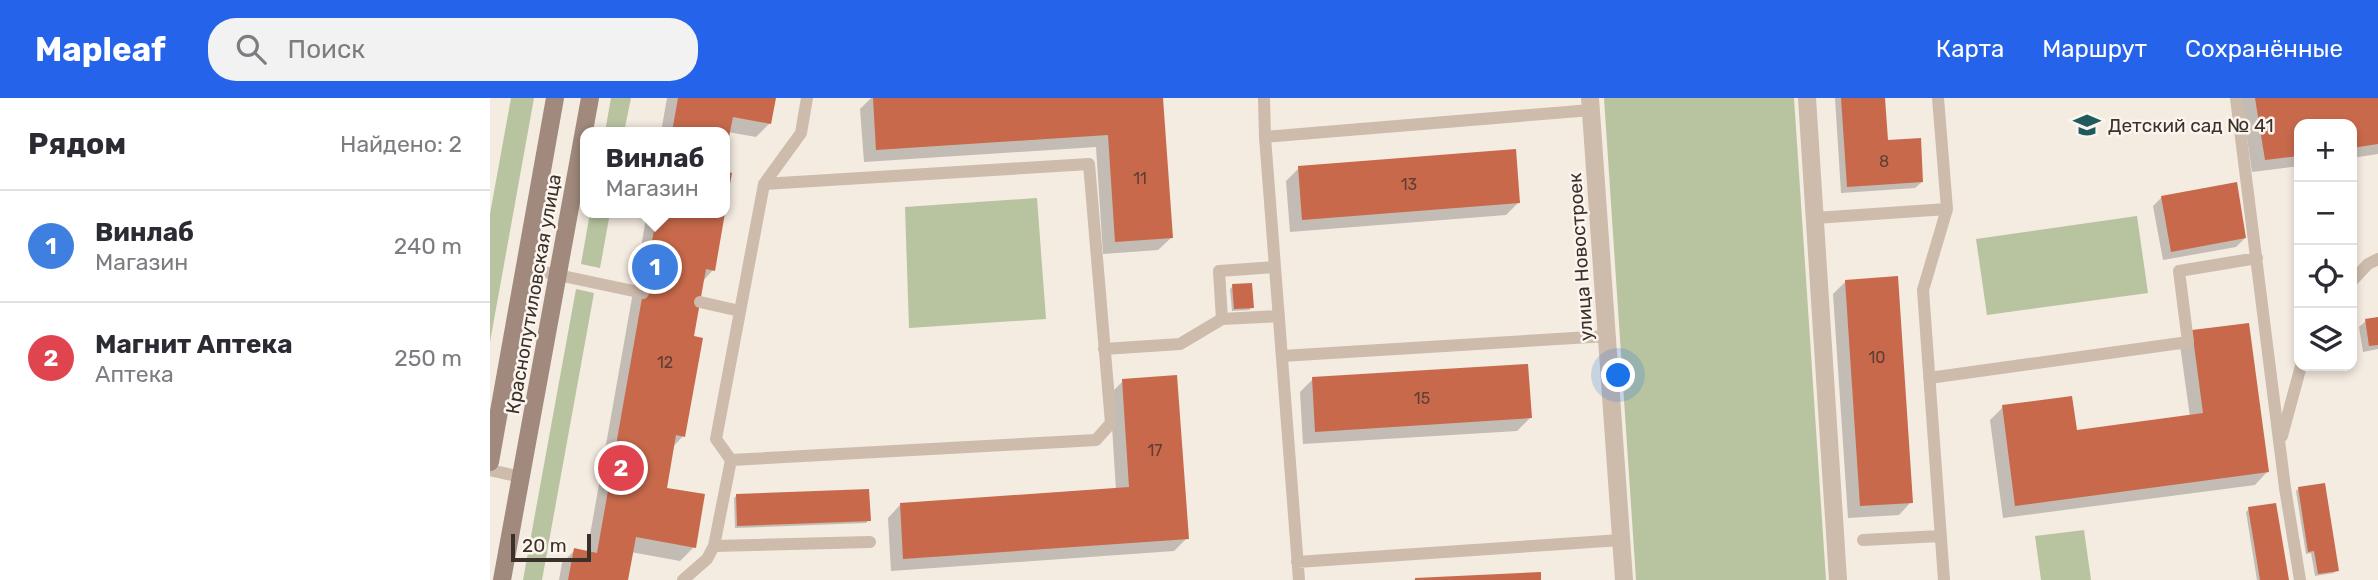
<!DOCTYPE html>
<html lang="ru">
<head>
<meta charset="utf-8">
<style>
  :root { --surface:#fff; --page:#f2f2f3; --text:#2b2b33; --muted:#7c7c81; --line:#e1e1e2; --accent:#2563eb }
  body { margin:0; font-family:Rubik,sans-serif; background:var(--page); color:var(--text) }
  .controls { position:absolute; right:21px; top:21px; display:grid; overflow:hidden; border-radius:14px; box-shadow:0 4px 10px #0003 }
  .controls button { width:63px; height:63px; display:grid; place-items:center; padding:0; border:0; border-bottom:2px solid var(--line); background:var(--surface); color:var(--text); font:35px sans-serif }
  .scale { position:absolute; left:21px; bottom:18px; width:80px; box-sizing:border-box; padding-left:7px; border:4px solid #3b302b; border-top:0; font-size:19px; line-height:24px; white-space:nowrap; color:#3b302b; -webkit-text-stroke:5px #fbf5ee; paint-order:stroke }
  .you { position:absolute; left:1129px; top:278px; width:24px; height:24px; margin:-18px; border:5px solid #fff; border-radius:50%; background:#1a73e8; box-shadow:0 0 0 10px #1a73e833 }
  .badge { display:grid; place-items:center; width:46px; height:46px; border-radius:50%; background:var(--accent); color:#fff; font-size:23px; font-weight:700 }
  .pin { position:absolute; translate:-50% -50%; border:4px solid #fff; box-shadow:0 2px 7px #0006 }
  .popup { position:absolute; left:90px; top:29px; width:150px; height:91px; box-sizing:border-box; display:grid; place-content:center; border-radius:14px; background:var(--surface); filter:drop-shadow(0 2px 5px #0005); font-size:23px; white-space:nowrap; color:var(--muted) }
  .popup b { font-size:26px; color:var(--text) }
  .popup::after { content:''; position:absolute; left:50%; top:100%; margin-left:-14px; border:14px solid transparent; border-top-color:var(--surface) }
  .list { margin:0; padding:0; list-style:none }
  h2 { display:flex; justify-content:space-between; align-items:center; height:91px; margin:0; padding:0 28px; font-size:30px }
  h2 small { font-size:23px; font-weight:400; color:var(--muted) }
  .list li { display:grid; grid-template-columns:46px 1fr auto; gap:21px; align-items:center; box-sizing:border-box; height:112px; padding:0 28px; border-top:2px solid var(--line) }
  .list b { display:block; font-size:26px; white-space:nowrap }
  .list p { margin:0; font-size:23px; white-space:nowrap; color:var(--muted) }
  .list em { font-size:23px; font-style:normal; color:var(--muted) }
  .icon { flex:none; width:38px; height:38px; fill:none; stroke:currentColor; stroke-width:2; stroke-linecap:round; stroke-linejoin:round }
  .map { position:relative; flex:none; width:1888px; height:482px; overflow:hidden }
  header { display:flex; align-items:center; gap:42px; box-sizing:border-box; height:98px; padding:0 35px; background:var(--accent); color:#fff }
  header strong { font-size:33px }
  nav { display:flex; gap:38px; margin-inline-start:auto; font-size:24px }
  .search { width:490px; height:63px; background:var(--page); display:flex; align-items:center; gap:18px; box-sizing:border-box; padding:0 24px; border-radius:28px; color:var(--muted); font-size:26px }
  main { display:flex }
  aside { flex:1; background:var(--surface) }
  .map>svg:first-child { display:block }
  .green { fill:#b8c4a0 }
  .shadow { fill:#0003 }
  .building { fill:#c8694b }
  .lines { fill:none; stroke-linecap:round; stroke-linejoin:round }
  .lane { stroke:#cdbbac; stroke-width:12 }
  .street { stroke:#cdbbac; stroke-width:18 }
  .secondary { stroke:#a18a7d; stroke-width:18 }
  .labels { text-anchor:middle; stroke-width:5; stroke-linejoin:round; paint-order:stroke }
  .number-label { font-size:16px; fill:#5e3e33 }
  .poi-label { font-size:19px; fill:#3b302b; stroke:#fbf5ee; text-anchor:start }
  .street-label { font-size:19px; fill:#3b302b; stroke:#fbf5ee }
</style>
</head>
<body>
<header>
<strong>Mapleaf</strong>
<div class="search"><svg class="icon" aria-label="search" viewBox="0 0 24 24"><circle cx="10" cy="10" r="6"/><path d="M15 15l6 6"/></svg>Поиск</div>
<nav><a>Карта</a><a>Маршрут</a><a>Сохранённые</a></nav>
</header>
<main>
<aside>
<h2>Рядом<small>Найдено: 2</small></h2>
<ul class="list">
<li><span class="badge" style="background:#3f7fe0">1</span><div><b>Винлаб</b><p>Магазин</p></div><em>240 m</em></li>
<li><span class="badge" style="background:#e0444e">2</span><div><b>Магнит Аптека</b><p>Аптека</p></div><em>250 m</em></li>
</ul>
</aside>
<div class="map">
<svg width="1888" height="482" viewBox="0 0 1888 482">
  <rect width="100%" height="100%" fill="#f4ebe1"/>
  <path class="green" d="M21,0H44L0,244V116Z
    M121,0H141L134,34H115Z
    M1114,0H1304L1336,482H1146Z
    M547,100L556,221L419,230L415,109Z
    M100,115H120L110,170L91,166Z
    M1647,118L1658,195L1497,217L1486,141Z
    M86,191L104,195L52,482H33Z
    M1594,432L1601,482H1551L1545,438Z"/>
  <path class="shadow" d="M177,0H284L280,25L266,39L238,34L235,52V34H171Z
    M381,0H671L681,140L668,152L613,156L606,49L374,64L370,11Z
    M1345,0H1394L1396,44L1432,84L1425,90L1351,95Z
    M1751,0H1888V56L1862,60V26H1809V68L1762,74Z
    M809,70L1029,104L1016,117L800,134L796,83Z
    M1672,99L1755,140L1746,149L1673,162L1663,108Z
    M157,115H233L223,172L212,184L202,240L193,338L182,350L175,391L204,449L190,463L141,454L136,482H69L72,465L85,452L97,454Z
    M1356,183L1421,404L1409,417L1358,420L1343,196Z
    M743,188L762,209L759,212L742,213L740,191Z
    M1888,220V251L1873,254L1869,229L1876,223Z
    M1703,234L1777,374L1765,387L1513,420L1500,322L1513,309L1585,334L1700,319L1690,247Z
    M823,281L1040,320L1027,333L813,346L810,294Z
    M633,283L697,440L684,453L401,473L398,420L410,407L626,392L620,296Z
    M1809,390L1847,472L1844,475L1825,478L1821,455L1816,456L1806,393Z
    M247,397L379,422L376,425L245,430L244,400Z
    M1759,411L1797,482H1767L1756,414Z"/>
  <path class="building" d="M188,0H286L281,26L243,19L236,54L235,34H182Z
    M383,0H673L683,140L625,144L618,37L386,52Z
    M1351,0H1395L1398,42L1431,40L1433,84L1357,89Z
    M1765,0H1888V46L1862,50V26H1809V58L1775,62Z
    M1026,51L1030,105L812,122L808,68Z
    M235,73L242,75L236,108H235Z
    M1747,84L1756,140L1681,154L1671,98Z
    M167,115H235L225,173L216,171L204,238L213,240L195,339L186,337L177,390L215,396L206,450L146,439L138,482H78L84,450L107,455Z
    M1408,178L1423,405L1370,408L1355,182Z
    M762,185L764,210L744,211L742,186Z
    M1888,219V247L1879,248L1875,221Z
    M1759,225L1779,374L1525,408L1512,307L1582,298L1587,332L1713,315L1702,232Z
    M1038,266L1042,320L825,334L822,279Z
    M687,277L699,441L413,461L410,405L639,389L632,281Z
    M1835,385L1849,473L1828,476L1824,453L1818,454L1808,389Z
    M379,391L381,423L247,428L246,396Z
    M1786,405L1799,482H1770L1758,409Z
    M1051,474V482H925V480Z"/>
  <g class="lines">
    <path class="lane" d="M774,0L775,39L809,482
      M1448,0L1457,111L1433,192L1454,482
      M1746,0L1795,390L1810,482
      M775,39L1101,12
      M1325,120L1457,111
      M35,170L153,195
      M1862,183L1878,166L1888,161
      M210,204L250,213
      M732,221L729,173L785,169
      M614,251L690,246L732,221L789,218
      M792,258L1117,238
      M1439,280L1698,244L1689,173L1767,160
      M1792,338L1811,268
      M241,362L606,342L621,325L599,66L274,86
      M0,372L31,379
      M1373,442L1450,438
      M224,448L380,444
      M807,464L1131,442
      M193,482L217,461L224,448L241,362L226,341L274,86L311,35L317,0"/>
    <path class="street" d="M1100,0L1134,482
      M1317,0L1348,482"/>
    <path class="secondary" d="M0,364L65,0
      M12,482L100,0"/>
  </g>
  <defs>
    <symbol id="school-bare" viewBox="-9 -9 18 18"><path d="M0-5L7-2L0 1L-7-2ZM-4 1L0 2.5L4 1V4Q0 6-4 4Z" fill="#1f5a5e" stroke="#fbf5ee" stroke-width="2.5" paint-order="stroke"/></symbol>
  </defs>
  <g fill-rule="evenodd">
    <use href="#school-bare" x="1578" y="8" width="38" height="38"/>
  </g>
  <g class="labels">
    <g class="number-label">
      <text x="1394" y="69">8</text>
      <text x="650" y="86">11</text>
      <text x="919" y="92">13</text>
      <text x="1387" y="265">10</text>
      <text x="175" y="270">12</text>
      <text x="932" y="306">15</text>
      <text x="665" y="358">17</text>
    </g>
    <g class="poi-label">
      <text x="1618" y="34">Детский сад № 41</text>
    </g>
    <g class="street-label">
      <text transform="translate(1090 159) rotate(-94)" y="7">улица Новостроек</text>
      <text transform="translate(43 196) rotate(-80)" y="7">Краснопутиловская улица</text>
    </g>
  </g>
</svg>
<div class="controls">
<button>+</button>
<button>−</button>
<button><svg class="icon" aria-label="locate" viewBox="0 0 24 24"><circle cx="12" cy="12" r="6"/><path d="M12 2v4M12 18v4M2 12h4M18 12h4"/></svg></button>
<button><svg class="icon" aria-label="layers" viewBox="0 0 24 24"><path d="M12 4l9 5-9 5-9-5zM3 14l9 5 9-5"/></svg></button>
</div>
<div class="scale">20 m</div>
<div class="you"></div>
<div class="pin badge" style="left:165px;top:169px;background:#3f7fe0">1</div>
<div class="popup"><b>Винлаб</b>Магазин</div>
<div class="pin badge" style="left:131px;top:370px;background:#e0444e">2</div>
</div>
</main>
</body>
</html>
